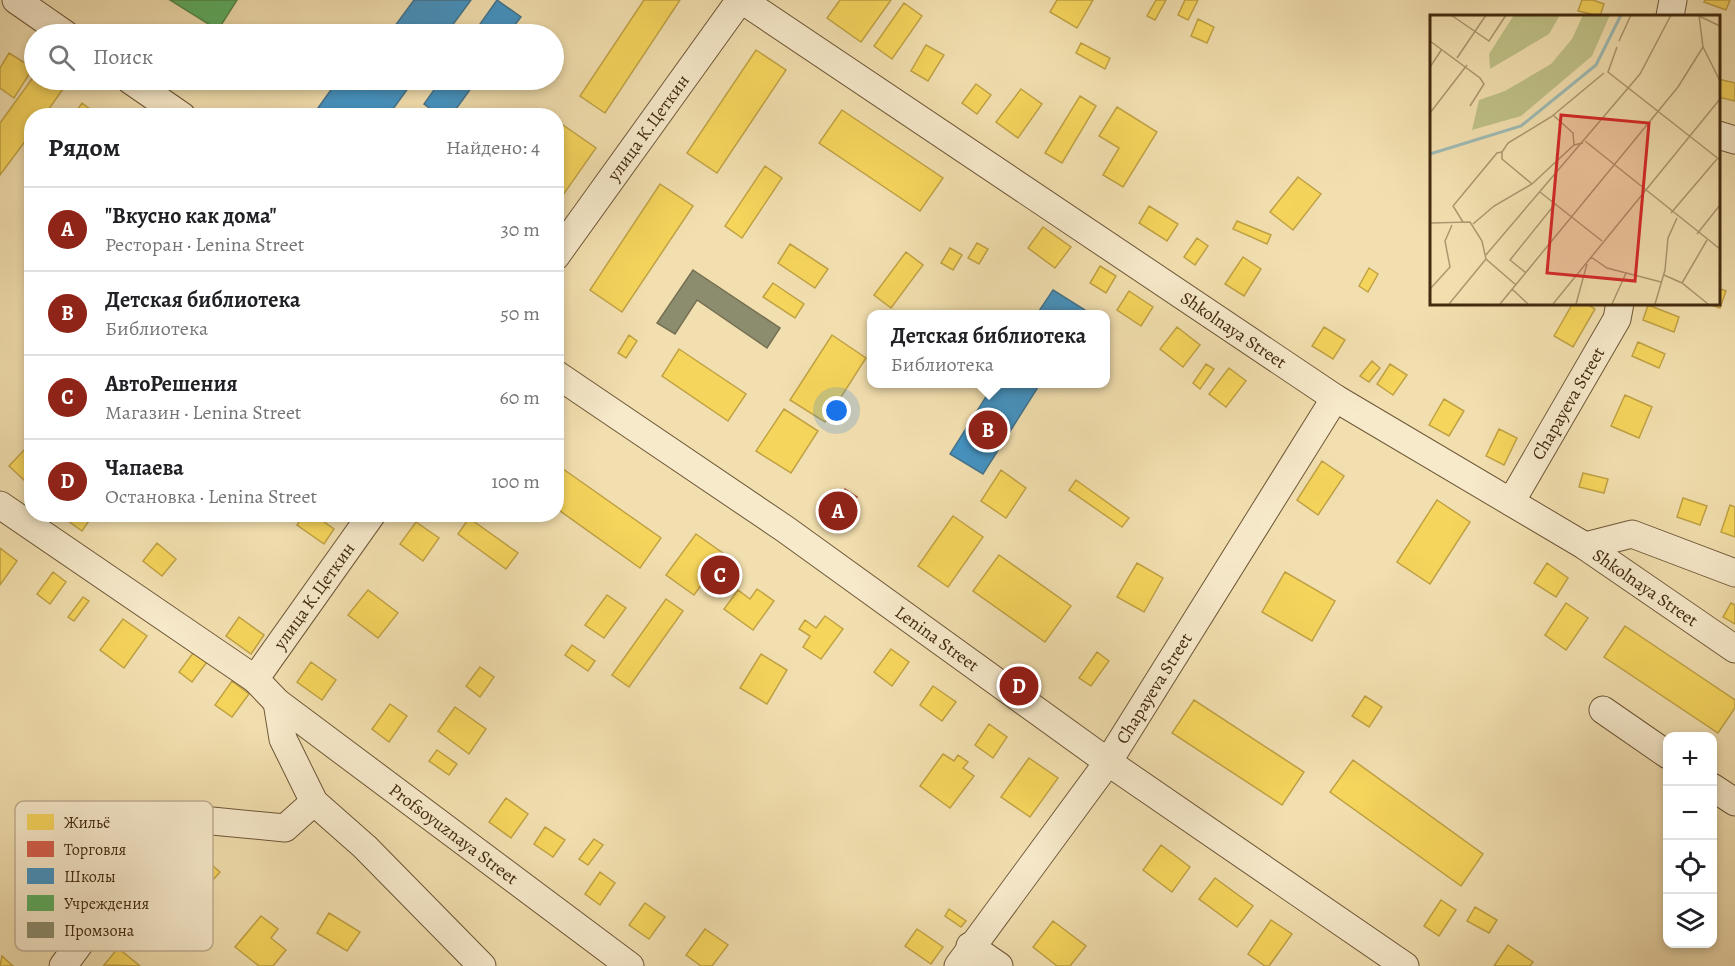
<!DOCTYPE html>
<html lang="ru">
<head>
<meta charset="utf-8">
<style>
  :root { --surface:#fff; --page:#f2f2f2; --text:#202124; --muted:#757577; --line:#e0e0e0; --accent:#8f2418 }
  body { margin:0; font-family:Alegreya,serif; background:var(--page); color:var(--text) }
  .controls { position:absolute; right:18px; bottom:18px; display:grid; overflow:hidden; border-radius:12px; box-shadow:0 3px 9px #0003 }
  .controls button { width:54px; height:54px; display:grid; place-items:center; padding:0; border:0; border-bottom:2px solid var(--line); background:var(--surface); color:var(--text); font:30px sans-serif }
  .you { position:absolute; left:837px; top:411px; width:21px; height:21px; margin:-15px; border:4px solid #fff; border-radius:50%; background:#1a73e8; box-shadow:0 0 0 9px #1a73e833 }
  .badge { display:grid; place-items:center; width:39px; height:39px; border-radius:50%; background:var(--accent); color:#fff; font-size:20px; font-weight:700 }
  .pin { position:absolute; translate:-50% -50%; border:3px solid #fff; box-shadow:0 2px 6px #0006 }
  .popup { position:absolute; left:867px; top:310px; width:243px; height:78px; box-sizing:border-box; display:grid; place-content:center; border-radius:12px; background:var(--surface); filter:drop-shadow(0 2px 4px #0005); font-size:20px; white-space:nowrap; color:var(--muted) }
  .popup b { font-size:22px; color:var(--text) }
  .popup::after { content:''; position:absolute; left:50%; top:100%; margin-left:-12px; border:12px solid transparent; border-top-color:var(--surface) }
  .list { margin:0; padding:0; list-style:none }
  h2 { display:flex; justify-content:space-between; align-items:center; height:78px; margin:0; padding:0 24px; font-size:26px }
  h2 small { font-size:20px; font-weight:400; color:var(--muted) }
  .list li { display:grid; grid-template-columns:39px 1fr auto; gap:18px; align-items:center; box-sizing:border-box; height:84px; padding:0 24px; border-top:2px solid var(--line) }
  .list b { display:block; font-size:22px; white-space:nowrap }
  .list p { margin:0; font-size:20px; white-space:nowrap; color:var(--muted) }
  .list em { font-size:20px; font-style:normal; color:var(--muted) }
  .icon { flex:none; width:33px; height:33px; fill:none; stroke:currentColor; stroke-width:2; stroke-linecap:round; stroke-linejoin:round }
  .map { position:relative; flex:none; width:1735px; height:966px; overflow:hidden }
  .search { position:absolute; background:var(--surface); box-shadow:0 3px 9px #0003; left:24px; top:24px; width:540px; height:66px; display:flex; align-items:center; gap:15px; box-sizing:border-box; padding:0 21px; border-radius:33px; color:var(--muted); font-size:22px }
  .panel { position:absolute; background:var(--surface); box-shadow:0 3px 9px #0003; left:24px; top:108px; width:540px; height:414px; border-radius:24px }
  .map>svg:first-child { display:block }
  .homes { fill:#f6d55c; stroke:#c0a245; stroke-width:1.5 }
  .shops { fill:#d6604d; stroke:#aa503a; stroke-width:1.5 }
  .schools { fill:#4393c3; stroke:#43748d; stroke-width:1.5 }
  .public { fill:#5aae61; stroke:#538648; stroke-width:1.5 }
  .industry { fill:#8c8c6e; stroke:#766f52; stroke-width:1.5 }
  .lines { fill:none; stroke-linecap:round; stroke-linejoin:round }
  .minor-casing { stroke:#6e5737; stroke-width:29 }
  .minor { stroke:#f7eacb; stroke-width:27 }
  .labels { text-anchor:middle; stroke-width:6; stroke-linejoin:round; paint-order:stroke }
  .street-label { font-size:18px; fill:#422a0f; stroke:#f7eacb }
  .inset-river { fill:none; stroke:#9ebab4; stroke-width:3 }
  .inset-road { fill:none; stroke:#ac976f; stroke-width:1.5 }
  .view { fill:#d62828; fill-opacity:0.15; stroke:#d62828; stroke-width:3 }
  .inset-edge { fill:none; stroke:#422a0f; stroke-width:3 }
  .key { fill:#f7eacb; stroke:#c1b093; stroke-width:1.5 }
  .key-label { font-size:16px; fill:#422a0f }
</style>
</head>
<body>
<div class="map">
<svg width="1735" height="966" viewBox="0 0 1735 966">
  <rect width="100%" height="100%" fill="#f2dfaf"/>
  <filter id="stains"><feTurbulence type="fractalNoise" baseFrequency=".00333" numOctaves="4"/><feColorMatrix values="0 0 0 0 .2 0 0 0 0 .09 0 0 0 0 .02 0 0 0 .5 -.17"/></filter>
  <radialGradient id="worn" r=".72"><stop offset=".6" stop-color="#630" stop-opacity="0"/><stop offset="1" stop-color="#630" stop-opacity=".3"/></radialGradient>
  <path class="homes" d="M644,0H680L605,113L580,96Z
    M840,0H891L861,42L827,18Z
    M1057,0H1093L1077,28L1050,12Z
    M1156,0H1166L1155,20L1147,16Z
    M1185,0H1198L1188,20L1178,15Z
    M1582,0H1593L1604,4L1600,16L1578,11Z
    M1705,0H1730L1726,10L1704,2Z
    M904,3L922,16L892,59L874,46Z
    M1198,19L1214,27L1207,43L1191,36Z
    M1081,43L1110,58L1105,69L1076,53Z
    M926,45L944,55L928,81L911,71Z
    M756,50L786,70L717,173L687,153Z
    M9,53L33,68L14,98L0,88V68Z
    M34,76V80H51L63,89L44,116H32V132L0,175V123Z
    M1718,79L1735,83V101L1718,97Z
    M527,80H542L537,87Z
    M976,84L991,95L977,114L962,103Z
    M1021,89L1042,104L1018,138L996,122Z
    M1080,96L1096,106L1062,163L1045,153Z
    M82,103L99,116H73Z
    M1117,107L1157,132L1123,187L1103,175L1119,148L1099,136Z
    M842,110L943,178L920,211L819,143Z
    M563,125L596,148L556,205V135Z
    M765,166L782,178L742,238L725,226Z
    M1298,177L1321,194L1293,230L1270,212Z
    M660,184L693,206L622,312L590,290Z
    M1149,206L1178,224L1167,241L1139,223Z
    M1237,221L1271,235L1267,244L1233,229Z
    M1043,227L1071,247L1055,268L1028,248Z
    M1197,238L1208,246L1195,265L1184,257Z
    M977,243L988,249L979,264L968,258Z
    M790,244L828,269L815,288L778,263Z
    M950,248L962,255L953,270L941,263Z
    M906,252L923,265L891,308L874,295Z
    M1243,257L1261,269L1244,296L1225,284Z
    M1100,266L1116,276L1106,293L1090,283Z
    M1369,268L1378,274L1368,292L1359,286Z
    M773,283L804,304L795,318L763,297Z
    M1718,288L1726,291L1720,308L1705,303H1718Z
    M1129,291L1153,307L1141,326L1117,310Z
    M1573,303H1585L1595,309L1573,347L1554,336Z
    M1648,305L1679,317L1674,332L1643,320Z
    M1177,327L1200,345L1183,367L1160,349Z
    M1324,327L1345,340L1333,359L1312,346Z
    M629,335L637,341L626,358L618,353Z
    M832,335L866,358L825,422L790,400Z
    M1638,342L1665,354L1659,368L1632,356Z
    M679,349L746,394L728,421L662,376Z
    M1372,361L1380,368L1369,382L1360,376Z
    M1206,364L1214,369L1200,389L1193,383Z
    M1390,364L1407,375L1393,395L1377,384Z
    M1229,368L1246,381L1226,407L1209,394Z
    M1625,395L1652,407L1639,438L1611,426Z
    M1444,399L1464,411L1449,436L1429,425Z
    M784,409L818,431L791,473L756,451Z
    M1499,429L1517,438L1504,465L1486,456Z
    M27,447L32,451V474L25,481L9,466Z
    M1322,461L1344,476L1318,515L1297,500Z
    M556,464L661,538L640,568L556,508Z
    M1001,470L1026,488L1006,518L981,501Z
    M1583,473L1608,479L1604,493L1579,487Z
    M1076,480L1129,518L1122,527L1069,490Z
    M1683,498L1707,506L1700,525L1677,517Z
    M1437,500L1470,522L1430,584L1397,562Z
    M1730,505L1735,507V537L1721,532Z
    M67,514H91L93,515L82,531L64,518Z
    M304,514H313L334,529L324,544L297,525Z
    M953,516L983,537L948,587L918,566Z
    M469,518L518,553L506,569L458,534Z
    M416,522L439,538L423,561L400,544Z
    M696,534L724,554L694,595L666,575Z
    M157,543L176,559L162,576L143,561Z
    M0,548L17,561L0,585Z
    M999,555L1071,606L1045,642L973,591Z
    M1137,563L1163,578L1144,612L1117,597Z
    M1547,563L1568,578L1556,597L1534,583Z
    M53,572L66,582L50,604L37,594Z
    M1285,572L1335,601L1312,641L1262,612Z
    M757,589L774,601L753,630L724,609L738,590L750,599Z
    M368,590L398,613L378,638L348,615Z
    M607,595L626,608L604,638L585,625Z
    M83,597L89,601L74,621L68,617Z
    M666,599L683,611L629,687L612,675Z
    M1566,603L1588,618L1566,650L1545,635Z
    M1731,603L1735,605V624L1723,617Z
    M825,616L843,629L821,659L803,647L810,636L799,629L805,620L816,628Z
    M239,617L264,635L251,654L226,636Z
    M123,619L147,636L124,668L100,650Z
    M1625,626L1735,700V708L1718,733L1604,657Z
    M572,645L595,661L588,671L565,655Z
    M891,649L909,662L892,686L874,672Z
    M1097,652L1109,661L1091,686L1079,678Z
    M193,653L207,662L192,682L179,672Z
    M761,654L787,670L767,704L740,688Z
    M311,662L336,680L322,700L297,682Z
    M480,667L494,677L480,697L466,686Z
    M232,681L249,694L232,717L215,705Z
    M933,686L956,702L942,721L920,705Z
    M1365,696L1382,707L1369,727L1352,716Z
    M1194,700L1304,772L1282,805L1172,733Z
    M390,704L407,716L389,742L372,729Z
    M455,707L486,729L469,754L438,731Z
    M989,724L1007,737L993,758L975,745Z
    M437,750L457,764L449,775L429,761Z
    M943,754L954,761L958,755L968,762L963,768L974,776L950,808L920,786Z
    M1029,758L1058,778L1030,817L1001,797Z
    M1353,760L1483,854L1461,886L1330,792Z
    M506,798L528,814L511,838L489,822Z
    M131,818L150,833L139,847L120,832Z
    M545,827L565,840L553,857L534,844Z
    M594,839L603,845L588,865L579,859Z
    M1161,845L1190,867L1172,892L1143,870Z
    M200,855L220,872L212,881L192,864Z
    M600,872L615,883L600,905L585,894Z
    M1215,878L1253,906L1237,927L1199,899Z
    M176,884L197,904L184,918L162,898Z
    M1441,900L1456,910L1439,936L1424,926Z
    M645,903L665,917L649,939L629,925Z
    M54,904L74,920L62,935L42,918Z
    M1475,907L1497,920L1489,933L1467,921Z
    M949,909L966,921L961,927L945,916Z
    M329,913L360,932L347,951L317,933Z
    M261,916L278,929L271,938L286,950L273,966H259L235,947Z
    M1271,920L1292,934L1269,966H1265L1248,954Z
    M1053,921L1086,946L1070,966H1057L1033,947Z
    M705,929L728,945L712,966H701L686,955Z
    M917,929L943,947L931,964L905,946Z
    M1508,945L1533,962L1530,966H1494Z
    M118,948L140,966L104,965Z
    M2,956L13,966H0Z"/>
  <path class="shops" d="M845,489L857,497L842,519L830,511Z"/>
  <path class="schools" d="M414,0H471L446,34H389Z
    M497,0L521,17L508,34H473Z
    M338,80H414L388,116H327L318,108Z
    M441,80H477L451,116H440L424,104Z
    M1053,290L1085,310L1083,314H1037Z
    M994,384H1040L983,474L950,454Z"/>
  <path class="public" d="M170,0H237L218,30Z"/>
  <path class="industry" d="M693,270L780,328L767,348L697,300L675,334L657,323Z"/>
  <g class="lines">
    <defs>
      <g id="minor">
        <path d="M16,0L65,34"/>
        <path id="s1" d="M742,0L1335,398L1585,546L1735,649"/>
        <path d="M1670,16L1673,0"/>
        <path d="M130,80L182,116"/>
        <path d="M1718,135L1735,140"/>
        <path id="s2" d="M556,256L740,0"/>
        <path id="s3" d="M556,374L785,529L1108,762L1405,966"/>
        <path id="s4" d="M1511,502L1617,319L1620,303"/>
        <path id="s5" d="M0,505L255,679L277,702L630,966"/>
        <path d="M1585,546L1632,534L1735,573"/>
        <path id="s6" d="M255,679L372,514"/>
        <path d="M277,702L283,739L314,802L365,847L482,966"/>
        <path d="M1603,710L1668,755"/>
        <path d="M1712,787L1735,802"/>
        <path d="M970,946L999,966"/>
        <path d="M63,966L120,889L186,824L212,821L285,828L314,802"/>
        <path id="s7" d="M958,966L1108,762L1335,398"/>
      </g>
    </defs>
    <use href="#minor" class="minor-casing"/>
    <use href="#minor" class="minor"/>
  </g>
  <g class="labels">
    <g class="street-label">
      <text dy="6" stroke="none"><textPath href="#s2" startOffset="158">улица К.Цеткин</textPath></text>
      <text dy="6" stroke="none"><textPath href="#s1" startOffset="592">Shkolnaya Street</textPath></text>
      <text dy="6" stroke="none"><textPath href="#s4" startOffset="114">Chapayeva Street</textPath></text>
      <text dy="6" stroke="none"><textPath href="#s1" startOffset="1078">Shkolnaya Street</textPath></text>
      <text dy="6" stroke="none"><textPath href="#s6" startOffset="102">улица К.Цеткин</textPath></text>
      <text dy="6" stroke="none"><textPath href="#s3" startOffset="464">Lenina Street</textPath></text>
      <text dy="6" stroke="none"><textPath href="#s7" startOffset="340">Chapayeva Street</textPath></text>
      <text dy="6" stroke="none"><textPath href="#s5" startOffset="561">Profsoyuznaya Street</textPath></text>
    </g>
  </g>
  <g transform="translate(1430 15)">
    <rect width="290" height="290" fill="#f2dfaf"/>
    <path d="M84,0H130L119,19L60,54L59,39ZM153,0H180L162,41L91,101L42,115L49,85L75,76L121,49L142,24Z" fill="#bfc187"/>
    <path class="inset-river" d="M0,139L91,111L166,50L191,0"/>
    <path class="inset-road" d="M21,0L59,26L76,0M269,1L290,11M0,26L50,63L54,69L40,91M189,26L201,0M187,32L178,57L290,145M273,32L290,66M27,43L56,0M0,52L12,34M0,98L37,50M123,100L143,118L144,130M155,126L290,234M72,137L78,128L121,102L174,58M110,177L172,226M241,198L287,144M33,207L23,191L67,138L72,137V144L102,169M0,208L40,207L52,226L56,244L86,270M43,209L64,191L102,169L144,130L153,128M267,219L290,190M55,241L210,59L241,0M161,242L177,253L231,267M96,258L80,245L125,189M234,260L252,268L278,289M252,268L277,225M0,274L20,252L15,226L22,210M82,274L98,289M19,289L56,244M70,289L248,72L273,32L269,0M123,289L290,84M146,289L157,249M182,289L196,258M225,289L235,255L238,223L247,203"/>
    <path class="view" d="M131,100L219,108L205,266L117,258Z"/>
    <rect width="290" height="290" class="inset-edge"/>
  </g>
  <rect x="15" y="801" width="198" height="150" rx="9" class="key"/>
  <rect x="27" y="814" width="27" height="16" fill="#f6d55c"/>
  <rect x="27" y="841" width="27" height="16" fill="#d6604d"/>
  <rect x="27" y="868" width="27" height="16" fill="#4393c3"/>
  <rect x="27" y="895" width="27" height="16" fill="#5aae61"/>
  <rect x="27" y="922" width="27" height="16" fill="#8c8c6e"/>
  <g class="key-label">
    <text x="64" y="828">Жильё</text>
    <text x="64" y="855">Торговля</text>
    <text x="64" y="882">Школы</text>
    <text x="64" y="909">Учреждения</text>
    <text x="64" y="936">Промзона</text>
  </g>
  <rect width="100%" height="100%" filter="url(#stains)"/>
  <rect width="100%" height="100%" fill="url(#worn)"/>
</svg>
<div class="controls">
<button>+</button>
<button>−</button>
<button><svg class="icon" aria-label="locate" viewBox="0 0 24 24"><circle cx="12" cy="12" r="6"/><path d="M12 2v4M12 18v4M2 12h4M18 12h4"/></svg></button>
<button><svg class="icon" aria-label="layers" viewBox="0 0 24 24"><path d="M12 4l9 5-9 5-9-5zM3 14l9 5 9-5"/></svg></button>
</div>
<div class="you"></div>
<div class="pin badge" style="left:838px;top:511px">A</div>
<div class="pin badge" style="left:988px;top:430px">B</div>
<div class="popup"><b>Детская библиотека</b>Библиотека</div>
<div class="pin badge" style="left:720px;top:575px">C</div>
<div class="pin badge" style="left:1019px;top:686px">D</div>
<div class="search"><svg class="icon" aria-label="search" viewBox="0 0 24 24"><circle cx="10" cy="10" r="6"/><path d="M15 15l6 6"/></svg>Поиск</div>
<section class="panel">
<h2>Рядом<small>Найдено: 4</small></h2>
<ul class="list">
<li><span class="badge">A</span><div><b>&quot;Вкусно как дома&quot;</b><p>Ресторан · Lenina Street</p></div><em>30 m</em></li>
<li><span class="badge">B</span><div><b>Детская библиотека</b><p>Библиотека</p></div><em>50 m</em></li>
<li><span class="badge">C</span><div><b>АвтоРешения</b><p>Магазин · Lenina Street</p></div><em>60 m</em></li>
<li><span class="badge">D</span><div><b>Чапаева</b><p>Остановка · Lenina Street</p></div><em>100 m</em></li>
</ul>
</section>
</div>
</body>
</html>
